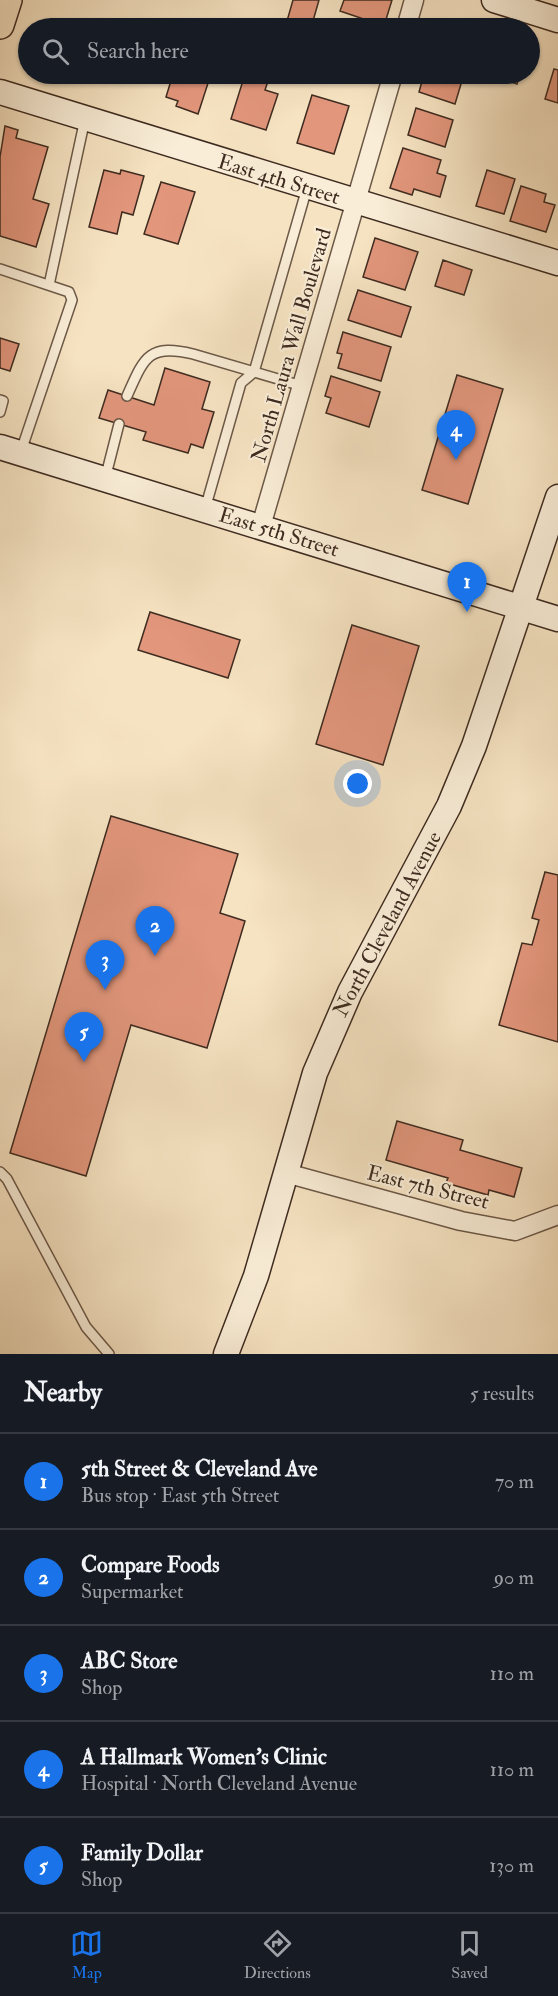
<!DOCTYPE html>
<html lang="en">
<head>
<meta charset="utf-8">
<style>
  :root { --surface:#171b24; --page:#20242c; --text:#f1f3f6; --muted:#9ea1a6; --line:#363941; --accent:#1a73e8 }
  body { margin:0; font-family:"IM FELL Double Pica",serif; background:var(--page); color:var(--text) }
  .you { position:absolute; left:358px; top:784px; width:21px; height:21px; margin:-15px; border:4px solid #fff; border-radius:50%; background:#1a73e8; box-shadow:0 0 0 9px #1a73e833 }
  .badge { display:grid; place-items:center; width:39px; height:39px; border-radius:50%; background:var(--accent); color:#fff; font-size:20px; font-weight:700 }
  .pin { position:absolute; translate:-50% -50px; filter:drop-shadow(0 2px 3px #0008) }
  .pin::after { content:''; position:absolute; top:32px; width:21px; height:18px; background:inherit; clip-path:polygon(0 0,100% 0,50% 100%) }
  .list { margin:0; padding:0; list-style:none }
  h2 { display:flex; justify-content:space-between; align-items:center; height:78px; margin:0; padding:0 24px; font-size:26px }
  h2 small { font-size:20px; font-weight:400; color:var(--muted) }
  .list li { display:grid; grid-template-columns:39px 1fr auto; gap:18px; align-items:center; box-sizing:border-box; height:96px; padding:0 24px; border-top:2px solid var(--line) }
  .list b { display:block; font-size:22px; white-space:nowrap }
  .list p { margin:0; font-size:20px; white-space:nowrap; color:var(--muted) }
  .list em { font-size:20px; font-style:normal; color:var(--muted) }
  .icon { flex:none; width:33px; height:33px; fill:none; stroke:currentColor; stroke-width:2; stroke-linecap:round; stroke-linejoin:round }
  .map { position:relative; flex:none; width:558px; height:1354px; overflow:hidden }
  .search { position:absolute; background:var(--surface); box-shadow:0 2px 4px #0004; left:18px; right:18px; top:18px; height:66px; display:flex; align-items:center; gap:15px; box-sizing:border-box; padding:0 21px; border-radius:33px; color:var(--muted); font-size:22px }
  .sheet { height:558px; background:var(--surface) }
  nav { display:flex; justify-content:space-around; align-items:center; box-sizing:border-box; height:84px; border-top:2px solid var(--line); background:var(--surface); font-size:16px; color:var(--muted) }
  nav a { display:grid; justify-items:center; gap:3px }
  nav .on { color:var(--accent) }
  .map>svg:first-child { display:block }
  .building { fill:#e2967c; stroke:#3e2b20; stroke-width:1.5 }
  .lines { fill:none; stroke-linecap:round; stroke-linejoin:round }
  .lane-casing { stroke:#6c5948; stroke-width:12 }
  .street-casing { stroke:#6c5948; stroke-width:21 }
  .secondary-casing { stroke:#3e2b20; stroke-width:27 }
  .primary-casing { stroke:#3e2b20; stroke-width:30 }
  .lane { stroke:#f9edd7; stroke-width:9 }
  .street { stroke:#f9edd7; stroke-width:18 }
  .secondary { stroke:#f9edd7; stroke-width:24 }
  .primary { stroke:#f6e3c2; stroke-width:27 }
  .labels { text-anchor:middle; stroke-width:4.5; stroke-linejoin:round; paint-order:stroke }
  .street-label { font-size:21px; fill:#3e2b20; stroke:#f9edd7 }
</style>
</head>
<body>
<div class="map">
<svg width="558" height="1354" viewBox="0 0 558 1354">
  <rect width="100%" height="100%" fill="#f6e3c2"/>
  <filter id="stains"><feTurbulence type="fractalNoise" baseFrequency=".00333" numOctaves="4"/><feColorMatrix values="0 0 0 0 .2 0 0 0 0 .09 0 0 0 0 .02 0 0 0 .5 -.17"/></filter>
  <radialGradient id="worn" r=".72"><stop offset=".6" stop-color="#630" stop-opacity="0"/><stop offset="1" stop-color="#630" stop-opacity=".3"/></radialGradient>
  <path class="building" d="M293,0H319L311,28H285Z
    M344,0H392L384,26L340,11Z
    M554,69L558,70V103L545,99Z
    M173,74H211L198,114L176,106L178,101L166,97Z
    M245,74L269,78L265,90L278,94L266,130L231,119Z
    M424,74H464L455,104L419,92Z
    M489,74H520L517,84Z
    M312,95L349,106L334,154L297,143Z
    M416,108L453,120L445,147L408,135Z
    M5,126L18,130L16,138L48,147L33,199L49,204L36,247L0,236V157Z
    M403,148L441,160L437,173L446,176L440,197L414,189L412,195L390,188Z
    M104,170L120,174L121,170L144,176L133,215L122,212L117,234L89,227Z
    M487,170L515,179L504,214L476,206Z
    M161,182L195,192L178,244L144,234Z
    M521,186L546,194L544,202L555,205L546,232L510,221Z
    M375,238L418,252L405,290L363,277Z
    M443,260L472,270L464,295L435,286Z
    M358,290L411,307L401,337L348,320Z
    M343,332L391,347L381,381L338,368L342,354L337,353Z
    M0,338L19,344L10,371L0,368Z
    M165,368L210,382L202,409L214,412L203,448L191,444L188,453L143,440L146,432L99,418L108,390L154,405Z
    M457,375L503,389L468,504L422,490Z
    M331,376L380,392L369,427L326,413L331,398L325,396Z
    M150,612L240,640L228,678L138,650Z
    M352,625L419,646L383,765L316,744Z
    M111,816L238,854L220,913L245,921L207,1048L131,1025L86,1176L10,1153Z
    M545,872L558,875V1042L499,1025L522,943L532,945L539,920L532,918Z
    M397,1121L463,1140L460,1150L522,1168L514,1197L489,1190L488,1195L446,1183L448,1178L386,1160Z"/>
  <g class="lines">
    <defs>
      <path id="lane" d="M0,269L69,292L72,300L21,451
        M49,285L85,119
        M127,396C144,358 148,343 193,354L302,386
        M0,400L3,401L0,412
        M105,479L119,424
        M205,509L241,383L254,372L307,188
        M0,1172L7,1179L86,1327L109,1354"/>
      <path id="street" d="M406,28L414,0
        M261,526L393,74
        M286,1173L461,1221L515,1231L558,1215"/>
      <path id="secondary" d="M494,0L558,20
        M0,92L558,263
        M0,447L558,619
        M226,1354L256,1276L315,1073L350,992L449,806L474,746L558,497"/>
      <path id="primary" d="M0,25L8,0"/>
    </defs>
    <use href="#lane" class="lane-casing"/>
    <use href="#street" class="street-casing"/>
    <use href="#secondary" class="secondary-casing"/>
    <use href="#primary" class="primary-casing"/>
    <use href="#lane" class="lane"/>
    <use href="#street" class="street"/>
    <use href="#secondary" class="secondary"/>
    <use href="#primary" class="primary"/>
  </g>
  <g class="labels">
    <g class="street-label">
      <text transform="translate(279 179) rotate(17)" y="7">East 4th Street</text>
      <text transform="translate(291 345) rotate(-74)" y="7">North Laura Wall Boulevard</text>
      <text transform="translate(279 532) rotate(17)" y="7">East 5th Street</text>
      <text transform="translate(387 924) rotate(-62)" y="7">North Cleveland Avenue</text>
      <text transform="translate(428 1187) rotate(14)" y="7">East 7th Street</text>
    </g>
  </g>
  <rect width="100%" height="100%" filter="url(#stains)"/>
  <rect width="100%" height="100%" fill="url(#worn)"/>
</svg>
<div class="you"></div>
<div class="pin badge" style="left:467px;top:612px">1</div>
<div class="pin badge" style="left:155px;top:956px">2</div>
<div class="pin badge" style="left:105px;top:990px">3</div>
<div class="pin badge" style="left:456px;top:460px">4</div>
<div class="pin badge" style="left:84px;top:1062px">5</div>
<div class="search"><svg class="icon" aria-label="search" viewBox="0 0 24 24"><circle cx="10" cy="10" r="6"/><path d="M15 15l6 6"/></svg>Search here</div>
</div>
<section class="sheet">
<h2>Nearby<small>5 results</small></h2>
<ul class="list">
<li><span class="badge">1</span><div><b>5th Street &amp; Cleveland Ave</b><p>Bus stop · East 5th Street</p></div><em>70 m</em></li>
<li><span class="badge">2</span><div><b>Compare Foods</b><p>Supermarket</p></div><em>90 m</em></li>
<li><span class="badge">3</span><div><b>ABC Store</b><p>Shop</p></div><em>110 m</em></li>
<li><span class="badge">4</span><div><b>A Hallmark Women's Clinic</b><p>Hospital · North Cleveland Avenue</p></div><em>110 m</em></li>
<li><span class="badge">5</span><div><b>Family Dollar</b><p>Shop</p></div><em>130 m</em></li>
</ul>
</section>
<nav>
<a class="on"><svg class="icon" aria-label="map" viewBox="0 0 24 24"><path d="M3 6l6-2 6 2 6-2v14l-6 2-6-2-6 2zM9 4v14M15 6v14"/></svg>Map</a>
<a><svg class="icon" aria-label="directions" viewBox="0 0 24 24"><path d="M12 3l9 9-9 9-9-9zM9 14v-3h6M13 9l2 2-2 2"/></svg>Directions</a>
<a><svg class="icon" aria-label="saved" viewBox="0 0 24 24"><path d="M7 4h10v16l-5-4-5 4z"/></svg>Saved</a>
</nav>
</body>
</html>
